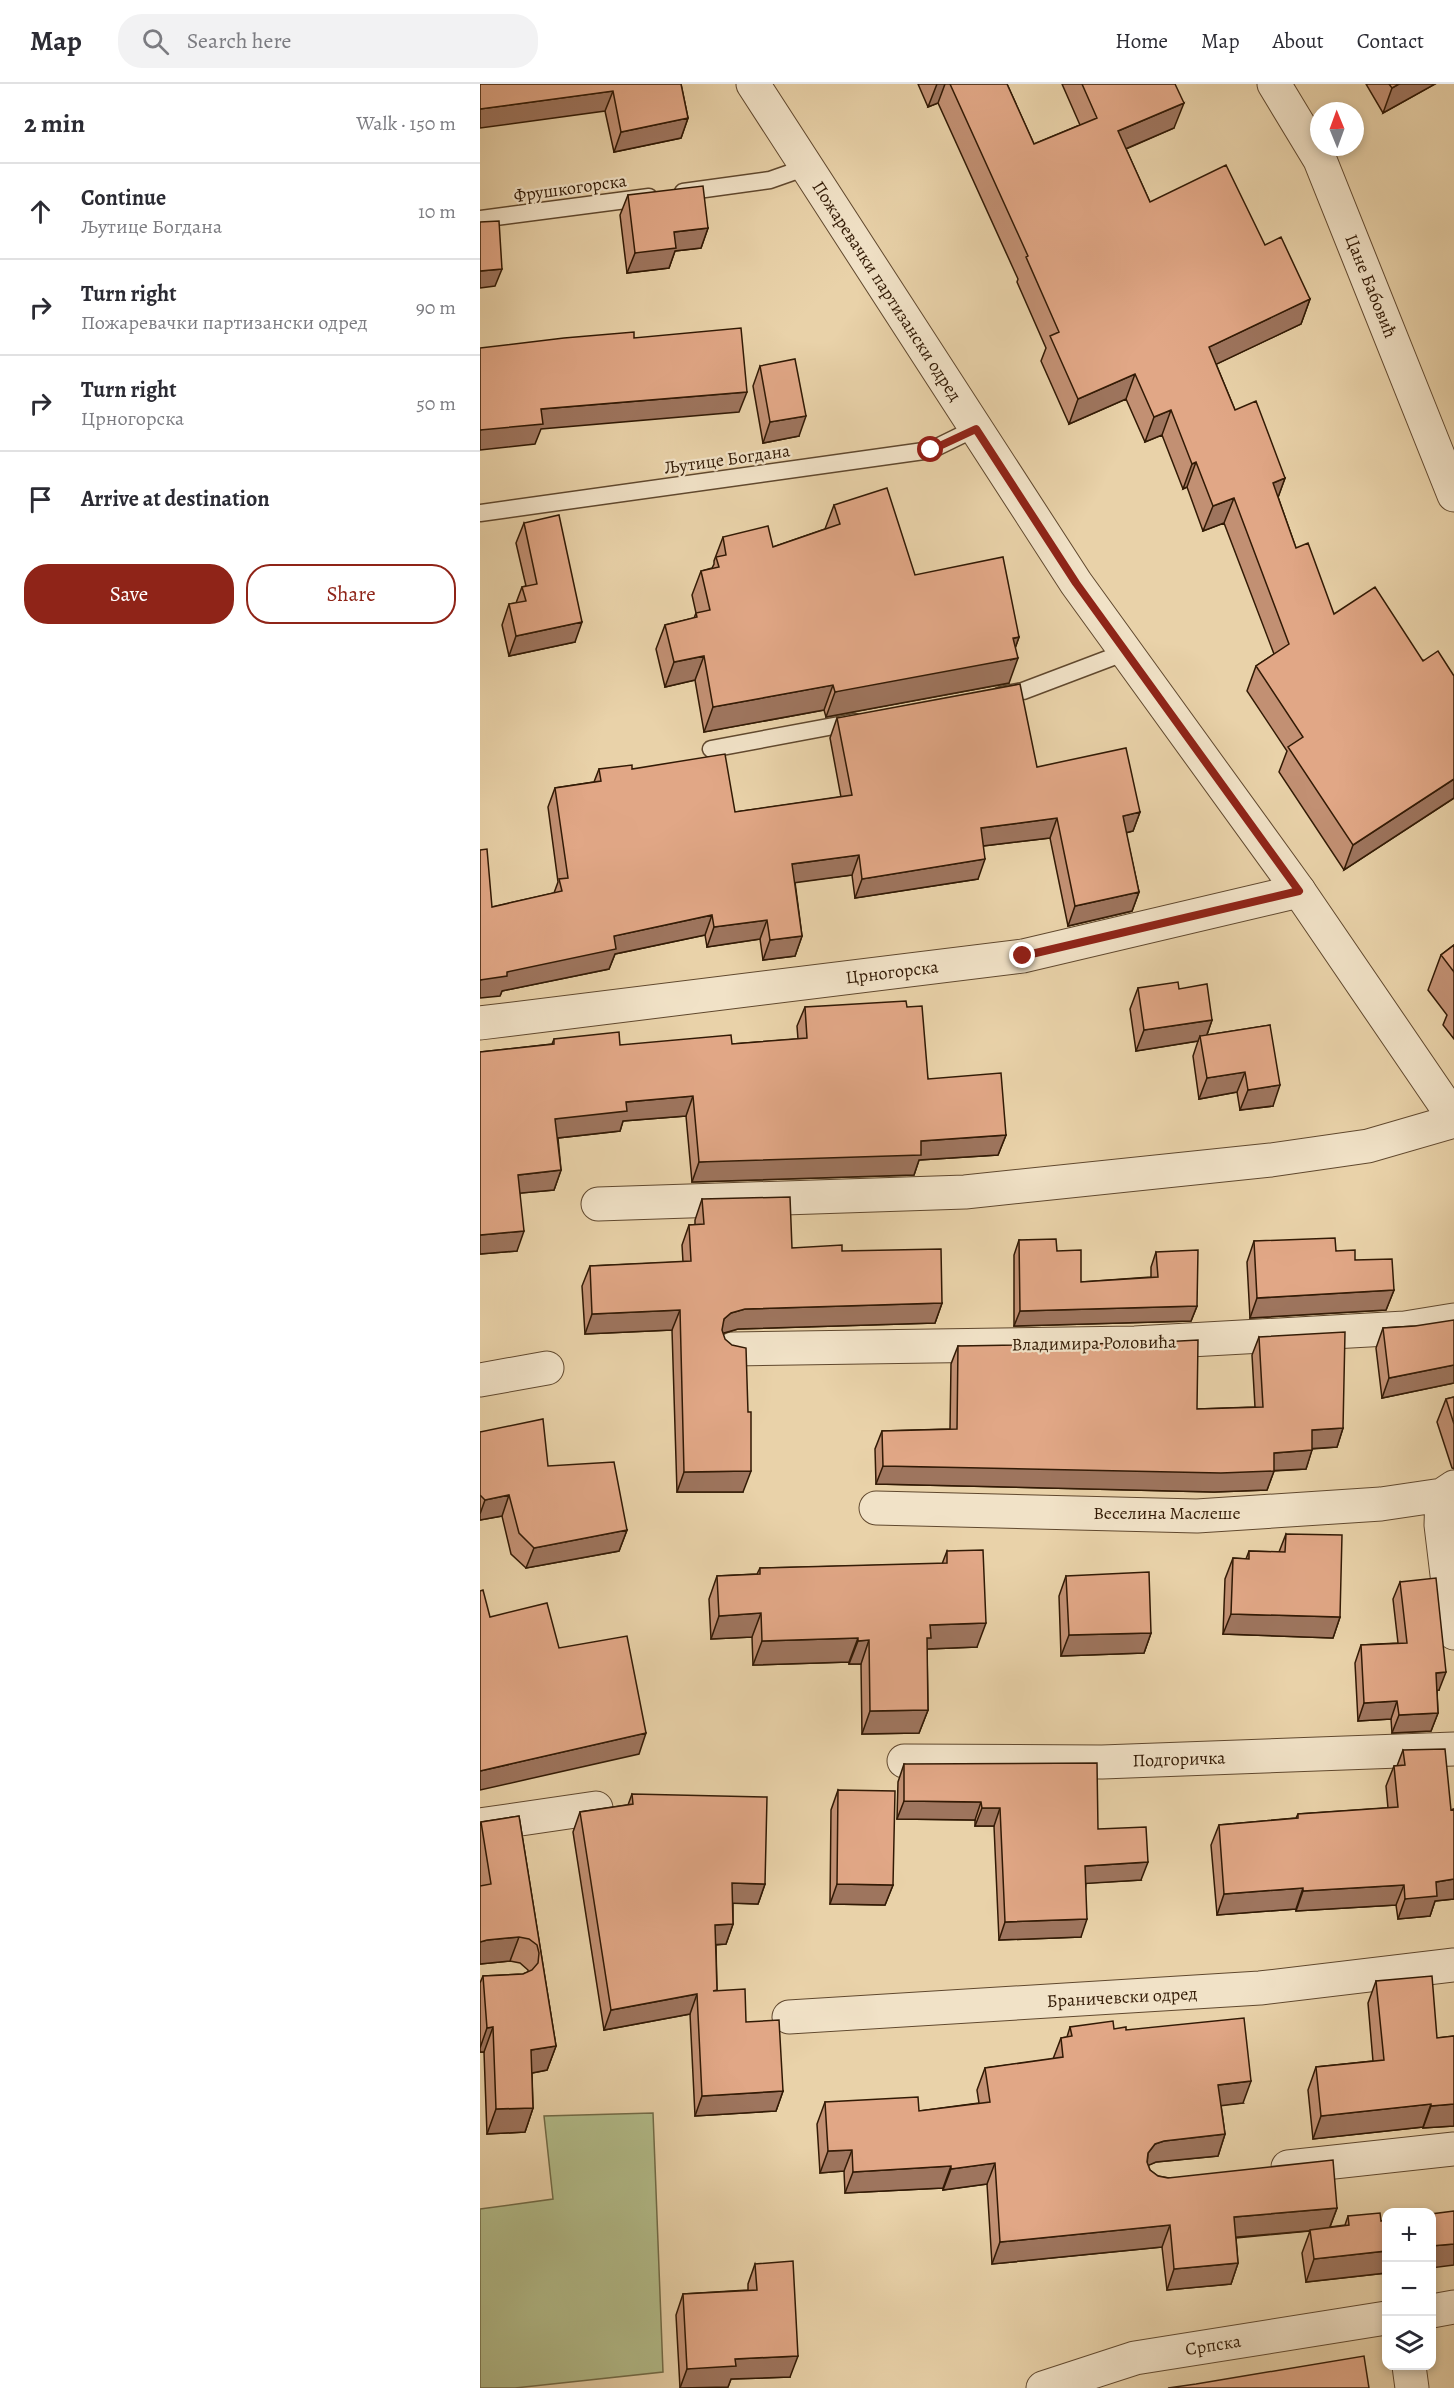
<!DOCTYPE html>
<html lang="en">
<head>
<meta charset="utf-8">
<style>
  :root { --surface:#fff; --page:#f2f2f3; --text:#2b2b33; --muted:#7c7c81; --line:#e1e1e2; --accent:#8f2418 }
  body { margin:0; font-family:Alegreya,serif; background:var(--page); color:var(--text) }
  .controls { position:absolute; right:18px; bottom:18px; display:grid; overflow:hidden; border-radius:12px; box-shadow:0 3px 9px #0003 }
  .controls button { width:54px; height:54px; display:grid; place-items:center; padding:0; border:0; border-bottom:2px solid var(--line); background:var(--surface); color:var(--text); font:30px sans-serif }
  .compass { position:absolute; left:830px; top:18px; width:54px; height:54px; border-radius:50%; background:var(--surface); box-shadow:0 3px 9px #0003; rotate:359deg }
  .stop { position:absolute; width:18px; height:18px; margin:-14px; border:4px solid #8f2418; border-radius:50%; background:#fff }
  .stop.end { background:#8f2418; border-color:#fff; box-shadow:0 2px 6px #0008 }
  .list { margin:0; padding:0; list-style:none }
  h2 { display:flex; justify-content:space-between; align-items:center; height:78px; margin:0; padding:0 24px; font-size:26px }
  h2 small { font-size:20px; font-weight:400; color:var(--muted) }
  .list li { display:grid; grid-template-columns:39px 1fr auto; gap:18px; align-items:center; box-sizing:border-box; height:96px; padding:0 24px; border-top:2px solid var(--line) }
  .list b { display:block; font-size:22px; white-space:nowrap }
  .list p { margin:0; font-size:20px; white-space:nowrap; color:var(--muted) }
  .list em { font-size:20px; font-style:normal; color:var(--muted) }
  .actions { display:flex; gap:12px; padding:18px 24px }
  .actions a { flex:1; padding:14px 0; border:2px solid var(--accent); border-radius:24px; text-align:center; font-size:21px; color:var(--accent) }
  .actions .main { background:var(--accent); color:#fff }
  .icon { flex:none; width:33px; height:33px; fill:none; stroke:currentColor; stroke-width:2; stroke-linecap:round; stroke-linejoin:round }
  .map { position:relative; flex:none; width:974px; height:2304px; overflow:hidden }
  header { display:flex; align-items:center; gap:36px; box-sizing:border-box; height:84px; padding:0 30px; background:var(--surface); border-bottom:2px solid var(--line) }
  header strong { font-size:28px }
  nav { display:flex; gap:33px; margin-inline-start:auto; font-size:21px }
  .search { width:420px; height:54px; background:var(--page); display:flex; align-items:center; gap:15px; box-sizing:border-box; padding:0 21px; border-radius:24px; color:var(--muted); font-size:22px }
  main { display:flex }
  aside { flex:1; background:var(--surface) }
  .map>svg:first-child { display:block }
  .green { fill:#b3bd8b; stroke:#726c48; stroke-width:1.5 }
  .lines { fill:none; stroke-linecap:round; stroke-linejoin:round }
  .service-casing { stroke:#60482e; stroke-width:19 }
  .minor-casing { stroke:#60482e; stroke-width:35 }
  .tertiary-casing { stroke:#60482e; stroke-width:35 }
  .service { stroke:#f1e2c7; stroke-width:16 }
  .minor { stroke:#f1e2c7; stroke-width:33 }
  .tertiary { stroke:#f1e2c7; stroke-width:33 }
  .wall { fill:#c29073; stroke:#321a05; stroke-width:1.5 }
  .shaded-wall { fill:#9e755e; stroke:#321a05; stroke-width:1.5 }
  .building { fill:#e1a786; stroke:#321a05; stroke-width:1.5 }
  .route { stroke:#8f2418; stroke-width:8 }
  .labels { text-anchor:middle; stroke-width:4.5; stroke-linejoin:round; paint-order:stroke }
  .street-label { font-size:18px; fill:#321a05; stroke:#f1e2c7 }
</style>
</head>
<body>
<header>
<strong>Map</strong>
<div class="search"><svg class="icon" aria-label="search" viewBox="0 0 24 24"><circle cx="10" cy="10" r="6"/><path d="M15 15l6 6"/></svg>Search here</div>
<nav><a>Home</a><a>Map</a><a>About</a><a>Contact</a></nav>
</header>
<main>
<aside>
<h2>2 min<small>Walk · 150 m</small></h2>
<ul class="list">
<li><svg class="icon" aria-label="ahead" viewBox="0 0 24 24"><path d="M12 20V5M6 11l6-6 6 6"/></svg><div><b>Continue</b><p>Љутице Богдана</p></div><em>10 m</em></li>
<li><svg class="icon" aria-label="right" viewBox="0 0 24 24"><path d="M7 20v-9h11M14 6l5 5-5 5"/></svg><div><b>Turn right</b><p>Пожаревачки партизански одред</p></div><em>90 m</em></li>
<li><svg class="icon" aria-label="right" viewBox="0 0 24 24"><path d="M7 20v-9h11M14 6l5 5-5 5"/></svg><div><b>Turn right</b><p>Црногорска</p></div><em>50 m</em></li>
<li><svg class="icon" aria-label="arrive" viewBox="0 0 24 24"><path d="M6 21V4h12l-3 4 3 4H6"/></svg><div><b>Arrive at destination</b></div></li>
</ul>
<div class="actions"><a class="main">Save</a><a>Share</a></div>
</aside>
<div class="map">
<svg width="974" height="2304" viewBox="0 0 974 2304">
  <rect width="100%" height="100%" fill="#e9d2a9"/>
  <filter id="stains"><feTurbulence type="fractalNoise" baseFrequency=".00333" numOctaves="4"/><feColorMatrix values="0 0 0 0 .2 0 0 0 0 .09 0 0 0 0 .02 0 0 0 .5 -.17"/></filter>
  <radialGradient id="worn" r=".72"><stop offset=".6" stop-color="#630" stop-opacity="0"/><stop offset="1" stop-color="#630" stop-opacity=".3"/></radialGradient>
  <path class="green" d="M173,2029L183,2288L35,2304H0V2125L73,2115L64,2032Z"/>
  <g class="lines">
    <defs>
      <path id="service" d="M203,108L290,96L327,83
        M0,135L169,113
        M0,429L451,366L496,344
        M521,611L543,607L646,568
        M231,665L375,638"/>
      <path id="minor" d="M794,0L840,76L974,411
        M0,939L543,872L819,807
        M118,1120L485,1108L791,1076L888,1062L974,1037
        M253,1265L655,1259L925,1244L974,1236
        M0,1296L67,1284
        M962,1411L961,1441L974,1549
        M396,1424L717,1432L901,1420L962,1411L974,1403
        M424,1677L622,1678L974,1665
        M0,1741L116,1724
        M309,1933L780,1904L974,1881
        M808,2083L974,2065
        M952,2227L974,2223
        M929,2282L932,2304
        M563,2304L655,2274L906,2234"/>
      <path id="tertiary" d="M273,0L596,499L819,807L974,1034"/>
    </defs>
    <use href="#service" class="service-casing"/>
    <use href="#minor" class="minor-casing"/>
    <use href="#tertiary" class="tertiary-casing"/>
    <use href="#service" class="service"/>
    <use href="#minor" class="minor"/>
    <use href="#tertiary" class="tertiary"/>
  </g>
  <path class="wall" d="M0,0H201L208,34L201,54L134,68L125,27Z
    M438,0H527L554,60L600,41L582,0H695L694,44L646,65L670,118L785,161L830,215L821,240L736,280L755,326L805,394L798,413L816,464L854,530L974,592V714L864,786L799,688L807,667L767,607L776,582L794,570L744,439L723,447L707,403L703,405L682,351L665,358L646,315L589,340L561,277L566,264L537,198L538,195L458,19L448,23Z
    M886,0H955L903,29Z
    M148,111L228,144L221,164L195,167L189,184L147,189L140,131Z
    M280,282L319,352L283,359L273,302Z
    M354,421L435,491L539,553L535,564L529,599L346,633L344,626L224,648L215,596L185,603L176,565L185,541L214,534L216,529L212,511L221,487L232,484L234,480V477L243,453L293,463L345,445Z
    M44,439L95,558L29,572L22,541L29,520L36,519L42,503L46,502L36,459Z
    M357,634L557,683L660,728L653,747L646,749L659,808L652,827L588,842L570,754L503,762L498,795L375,814L372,791L315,798L322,852L315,872L283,876L280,855L227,863L225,851L135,870L129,885L22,907L20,912L12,823L74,809L78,798L68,723L75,704L114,698L119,685H152L255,728L361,713L350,654Z
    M974,861V955L963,941L967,931L948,906L961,871Z
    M658,904L699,905L732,936L727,951L790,941L793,1022L760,1026L757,1008L719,1015L713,972L718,957L656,967L650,925Z
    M325,923H427L448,995L526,1051L518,1071L439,1076L434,1091L212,1098L206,1032L143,1037L140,1047L78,1054L81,1086L74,1106L40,1109L37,1167L0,1170V968L72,960L74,955L140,961L252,960L318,955L317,942Z
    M222,1115L312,1164L362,1167L462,1219L455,1239L258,1245L244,1249L243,1250L263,1408H197L192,1246L105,1250L102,1202L110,1182L203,1178L202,1161L209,1141H215V1136Z
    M539,1156L577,1167L601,1198L671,1193V1183L676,1168L717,1222L711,1237L534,1242V1171Z
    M774,1157L856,1167L875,1176L914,1206L906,1226L770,1234L767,1178Z
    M935,1242L974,1299L902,1314L896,1264L903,1244Z
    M779,1253L863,1344L857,1363L832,1365L826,1385L794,1387L787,1406L734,1408L396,1400L395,1365L402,1347L470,1345L471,1280L478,1262L717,1325L775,1323L772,1271Z
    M974,1313V1385L972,1384L957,1338L966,1315Z
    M0,1348L68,1382L147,1446L139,1467L46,1484L31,1470L22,1432L0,1436Z
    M806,1450L860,1533L853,1554L743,1550L745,1495L753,1474L766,1475L769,1467L799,1468Z
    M467,1467L497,1563L447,1565L448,1626L439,1649L382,1650L381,1580H369V1578L273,1581L272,1553L231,1555L229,1515L237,1492L277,1490L280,1484L462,1480Z
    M586,1492L671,1549L664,1569L581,1572L579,1512Z
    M920,1498L959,1606H957L958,1629L951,1647L912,1649L911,1635L878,1637L875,1579L881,1561L918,1559L913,1515Z
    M923,1666L971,1726L974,1725V1815L955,1817L950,1832L918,1835L916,1821L816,1827V1825L737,1831L731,1761L739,1741L816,1734L818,1730L908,1724L906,1702L914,1682H917Z
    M424,1680L618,1745L661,1796L606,1799L601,1853L519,1856L514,1742H495V1736L417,1735L418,1698Z
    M358,1706L413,1801L405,1821L350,1820L351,1726Z
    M152,1710L285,1800L278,1820L253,1819V1840L246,1860L236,1861L237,1907L266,1938L303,2007L296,2027L215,2032L210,1930L124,1946L93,1748L100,1728L148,1721Z
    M39,1732L76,1962L67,1986L52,1989L53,2024L45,2048L7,2050L4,1968H0V1899L3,1892L43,1890L48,1888V1886L40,1879L30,1877L0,1880V1742L1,1738Z
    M896,1897L957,1954L974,1952V2042L943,2044V2043L833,2055L828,2006L836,1983L893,1977L888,1919Z
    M590,1943L646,1946L763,2019L741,2021L745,2050L738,2072L676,2078L668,2081L670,2086L678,2092L857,2124L850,2143L865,2141L868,2132L901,2137L906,2136V2189L826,2198L822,2169L830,2147L756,2154L758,2179L751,2200L687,2206L682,2163L512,2180L507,2100L463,2106V2104L365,2109L364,2087L340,2089L337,2040L345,2018L439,2027L499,2019L497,2006L505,1984L573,1975L581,1954L587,1953Z
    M275,2180L310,2293L251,2295L248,2303L200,2304L196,2231L203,2210L268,2206V2200Z"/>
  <path class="shaded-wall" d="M457,0H465L458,19L448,23Z
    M919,0H955L903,29L912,4Z
    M133,7L125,27L0,44V25Z
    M704,19L694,44L629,72L638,47Z
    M208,34L201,54L134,68L141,48Z
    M228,144L221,164L195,167L189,184L147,189L155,169L194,148Z
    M22,185L15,202L0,204V187Z
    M830,215L821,240L720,288L729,263Z
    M655,290L646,315L589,340L598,315Z
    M267,308L259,328L61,345L55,360L0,366V346L61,325Z
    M691,326L682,351L665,358L674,333Z
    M326,332L319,352L283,359L290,338Z
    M716,378L707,403L703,405L712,380Z
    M805,394L796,419L793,399Z
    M754,414L744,439L723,447L733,422Z
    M102,538L95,558L29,572L36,552Z
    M539,553L531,576L538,574L529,599L346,633L355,608Z
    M224,572L215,596L185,603L194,578Z
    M353,601L344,626L224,648L233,623Z
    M974,695V714L864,786L873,761Z
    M660,728L653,747L636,751L643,732Z
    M577,734L570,754L494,763L501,744Z
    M379,771L372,791L305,800L312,780Z
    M505,775L498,795L375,814L382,795Z
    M659,808L652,827L588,842L595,822Z
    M232,831L225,851L135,870L129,885L22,907L20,912L0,914V896L134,852Z
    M287,836L280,855L227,863L234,843Z
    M322,852L315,872L283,876L290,856Z
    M732,936L725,956L720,952L718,957L656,967L664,946Z
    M765,988L757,1008L719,1015L727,994Z
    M800,1001L793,1022L760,1026L768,1006Z
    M213,1012L206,1032L143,1037L140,1047L68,1055L75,1035L146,1018Z
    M526,1051L518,1071L439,1076L434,1091L212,1098L219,1078L441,1057Z
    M81,1086L74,1106L31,1110L38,1091Z
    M44,1147L37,1167L0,1170V1151Z
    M914,1206L906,1226L770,1234L777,1214Z
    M462,1219L455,1239L258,1245L244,1249L237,1255L244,1235L251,1229L265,1225Z
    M717,1222L711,1237L534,1242L540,1227Z
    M200,1226L192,1246L105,1250L112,1230Z
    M974,1281V1299L902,1314L909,1294Z
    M863,1344L857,1363L825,1365L832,1346Z
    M832,1366L826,1385L787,1387L794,1369Z
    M403,1382L794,1387L787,1406L734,1408L396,1400Z
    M271,1387L263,1408H197L204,1388Z
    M29,1411L22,1432L0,1436V1430L5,1416Z
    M147,1446L139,1467L46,1484L54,1464Z
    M281,1529L272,1553L231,1555L239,1532Z
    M751,1530L860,1533L853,1554L743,1550Z
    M506,1539L497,1563L447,1565L438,1578L450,1541Z
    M671,1549L664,1569L581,1572L589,1551Z
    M378,1554L369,1578L273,1581L282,1557Z
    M389,1556L381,1580H369L378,1557Z
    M966,1588L959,1606L949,1607L956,1589Z
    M917,1617L911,1635L878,1637L884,1619Z
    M448,1626L439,1649L382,1650L390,1627Z
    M958,1629L951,1647L912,1649L919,1631Z
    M166,1649L159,1670L0,1706V1687Z
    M424,1717L501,1718L495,1736L417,1735Z
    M502,1724H520L514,1742H495Z
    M668,1778L661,1796L598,1800L605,1782Z
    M974,1795V1815L955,1817L950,1832L918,1835L925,1815L956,1798Z
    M252,1799L285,1800L278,1820L245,1819Z
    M357,1800L413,1801L405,1821L350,1820Z
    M924,1801L916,1821L816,1827L823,1807Z
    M823,1804L816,1825L737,1831L744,1810Z
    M607,1835L601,1853L519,1856L525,1838Z
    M253,1840L246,1860L228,1861L235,1841Z
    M39,1853L30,1877L0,1880V1858L7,1856Z
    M217,1910L210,1930L124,1946L131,1926Z
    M13,1943L4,1968H0V1964L7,1944Z
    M76,1962L67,1986L42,1991L51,1966Z
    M771,1997L763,2019L730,2023L738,2001Z
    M303,2007L296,2027L215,2032L222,2012Z
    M951,2020L943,2043L833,2055L841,2032Z
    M974,2020V2042L943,2044L951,2022Z
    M53,2024L45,2048L7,2050L16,2025Z
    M745,2050L738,2072L676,2078L667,2082L668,2069L675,2060L684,2057Z
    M372,2066L364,2087L340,2089L348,2067Z
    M515,2079L507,2100L463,2106L471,2085Z
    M471,2082L463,2104L365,2109L373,2088Z
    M857,2124L849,2145L746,2154L754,2133Z
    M690,2141L682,2163L512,2180L520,2158Z
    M974,2160V2181L951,2184V2162Z
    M906,2167V2189L826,2198L834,2175Z
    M758,2179L751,2200L687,2206L694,2185Z
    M318,2272L310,2293L251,2295L248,2303L200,2304L207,2285L255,2275Z"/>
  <path class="building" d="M0,0H201L208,34L141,48L133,7L0,25Z
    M470,0H527L554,60L617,34L602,0H695L704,19L638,47L670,118L746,81L785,161L801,153L830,215L729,263L755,326L776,317L805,394L793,399L816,464L828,459L854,530L895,503L943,577L958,567L974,592V695L873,761L808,663L823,653L776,582L809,560L754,414L733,422L716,378L712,380L691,326L674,333L655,290L598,315L570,252L579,248L546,173L548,172Z
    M909,0H919L912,4Z
    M223,102L228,144L194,148L196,164L155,169L148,111Z
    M19,137L22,185L0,187V138Z
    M261,244L267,308L61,325L63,340L0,346V264L84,254L154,248V254Z
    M315,275L326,332L290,338L280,282Z
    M407,404L435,491L523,473L539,553L533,554L538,574L355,608L353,601L233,623L224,572L194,578L185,541L217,533L216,529L230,526L221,487L239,483L236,473L246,471L243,453L288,442L293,463L360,440L354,421Z
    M79,431L102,538L36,552L29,520L46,517L42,503L57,500L44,439Z
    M540,600L557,683L646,664L660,728L643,732L659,808L595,822L577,734L501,744L505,775L382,795L379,771L312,780L322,852L290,856L287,836L234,843L232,831L134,852L136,865L27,888V892L0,896V766L7,765L12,823L82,807L79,795L88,794L75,704L121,697L119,685L152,681V685L245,670L255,728L372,711L357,634Z
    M974,861V888L961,871Z
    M698,898L699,905L727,900L732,936L664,946L658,904Z
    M426,917L427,923L442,922L448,995L521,989L526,1051L441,1057V1071L219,1078L213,1012L146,1018L147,1027L75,1035L81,1086L38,1091L44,1147L0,1151V968L74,960V955L139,948L140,961L251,951L252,960L327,954L325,923Z
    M790,941L800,1001L768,1006L765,988L727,994L720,952Z
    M310,1113L312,1164L362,1161V1167L461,1165L462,1219L265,1225L251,1229L244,1235L242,1246L245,1255L252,1261L266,1264L268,1328H271V1387L204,1388L200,1226L112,1230L110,1182L211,1177L209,1141L224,1140L222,1115Z
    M855,1154L856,1167L875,1166V1176L912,1175L914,1206L777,1214L774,1157Z
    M576,1155L577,1167L601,1166V1198L678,1193L676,1168L718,1166L717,1222L540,1227L539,1156Z
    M974,1236V1281L909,1294L903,1244L935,1242Z
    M865,1248L863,1344L832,1346V1366L794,1369V1387L741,1389L403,1382L402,1347L477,1345L478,1262L663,1259L718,1256L717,1325L783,1323L779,1253Z
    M974,1313V1340L966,1315Z
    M63,1335L68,1382L134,1378L147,1446L54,1464L39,1449L29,1411L5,1416L0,1411V1348Z
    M806,1450L862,1451L860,1533L751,1530L753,1474L769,1475V1467L805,1468Z
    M503,1466L506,1539L450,1541L451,1554H447L448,1626L390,1627L389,1556L378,1557V1554L282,1557L281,1529L239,1532L237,1492L280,1490V1484L467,1479V1467Z
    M669,1488L671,1549L589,1551L586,1492Z
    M956,1494L966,1588L956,1589L958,1629L919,1631L917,1617L884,1619L881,1561L927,1559L920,1498Z
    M3,1506L10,1533L67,1519L79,1564L147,1552L166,1649L0,1687V1507Z
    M965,1665L971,1726L974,1725V1795L956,1798L957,1812L925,1815L924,1801L823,1807V1804L744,1810L739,1741L818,1734V1730L918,1723L914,1682L925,1681L923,1666Z
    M617,1679L618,1745L666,1743L668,1778L605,1782L607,1835L525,1838L520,1724H502L501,1718L424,1717V1680Z
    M358,1706L415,1707L413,1801L357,1800Z
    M152,1710L287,1713L285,1800L252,1799L253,1840L235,1841L237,1906L233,1907L265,1905L266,1938L299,1936L303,2007L222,2012L217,1910L131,1926L100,1728L153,1720Z
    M39,1732L76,1962L51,1966L53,2024L16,2025L13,1943L7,1944L3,1892L43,1890L52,1886L58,1879L59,1869L57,1861L49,1855L39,1853L7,1856L0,1858V1802L11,1800L1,1738Z
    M952,1892L957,1954L974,1952V2020L951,2022V2020L841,2032L836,1983L904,1976L896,1897Z
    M764,1934L771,1997L738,2001L745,2050L684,2057L675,2060L668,2069L667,2078L670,2086L678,2092L688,2094L853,2076L857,2124L754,2133L758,2179L694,2185L690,2141L520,2158L515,2079L471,2085V2082L373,2088L372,2066L348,2067L345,2018L438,2013L439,2027L510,2018L505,1984L583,1973L581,1954L592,1952L590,1943L633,1937L634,1945L646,1943V1946Z
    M974,2127V2160L951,2162V2130Z
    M900,2129L901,2137L906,2136V2167L834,2175L830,2146L869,2141L868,2132Z
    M313,2177L318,2272L255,2275L256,2282L207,2285L203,2210L277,2206L275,2180Z
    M884,2272L889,2304H688L716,2300Z"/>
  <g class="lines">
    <path class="route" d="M451,366L496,345L596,499L819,807L543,872"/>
  </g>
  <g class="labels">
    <g class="street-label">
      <text transform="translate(90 104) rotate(-8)" y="6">Фрушкогорска</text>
      <text transform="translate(891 202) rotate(68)" y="6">Цане Бабовић</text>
      <text transform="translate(407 207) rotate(57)" y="6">Пожаревачки партизански одред</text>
      <text transform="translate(247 375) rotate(-8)" y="6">Љутице Богдана</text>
      <text transform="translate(412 888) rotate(-7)" y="6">Црногорска</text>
      <text transform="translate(614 1259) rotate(-1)" y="6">Владимира Роловића</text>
      <text x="687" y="1435">Веселина Маслеше</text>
      <text transform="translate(699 1675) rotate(-2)" y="6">Подгоричка</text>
      <text transform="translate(642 1913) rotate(-3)" y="6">Браничевски одред</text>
      <text transform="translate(733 2261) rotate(-9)" y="6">Српска</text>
    </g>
  </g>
  <rect width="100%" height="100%" filter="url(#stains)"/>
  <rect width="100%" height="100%" fill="url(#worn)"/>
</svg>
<div class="controls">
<button>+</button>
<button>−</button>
<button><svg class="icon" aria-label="layers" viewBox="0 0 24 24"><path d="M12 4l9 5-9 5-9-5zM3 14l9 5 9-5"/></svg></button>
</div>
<svg class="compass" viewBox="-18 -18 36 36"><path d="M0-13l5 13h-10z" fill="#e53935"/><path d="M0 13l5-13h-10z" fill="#7c7c81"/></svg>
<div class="stop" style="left:451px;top:366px"></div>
<div class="stop end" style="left:543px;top:872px"></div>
</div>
</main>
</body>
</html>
